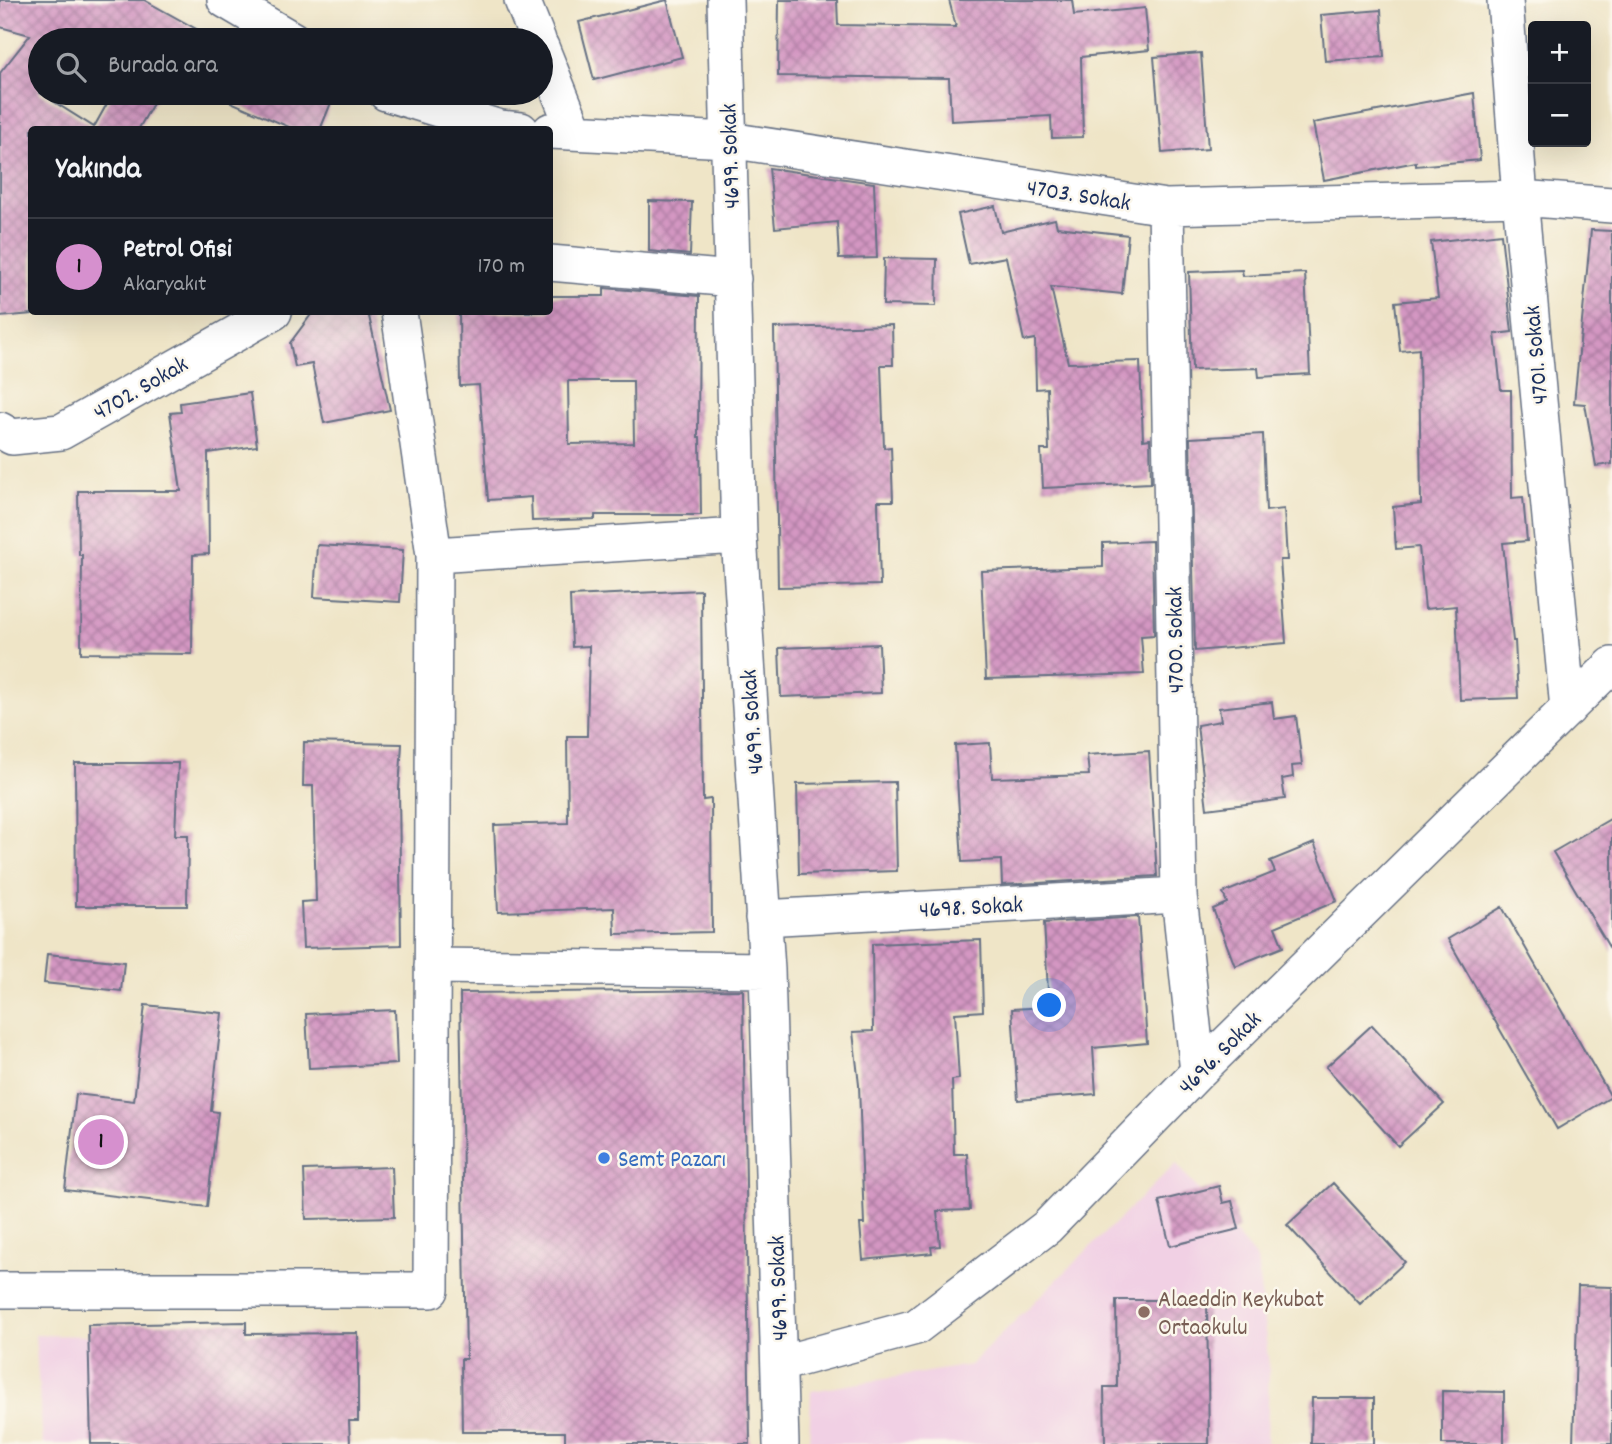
<!DOCTYPE html>
<html lang="tr">
<head>
<meta charset="utf-8">
<style>
  :root { --surface:#171b24; --page:#20242c; --text:#f1f3f6; --muted:#9ea1a6; --line:#363941; --accent:#d690ce }
  body { margin:0; font-family:Dekko,sans-serif; background:var(--page); color:var(--text) }
  .controls { position:absolute; right:21px; top:21px; display:grid; overflow:hidden; border-radius:7px; box-shadow:0 7px 28px #0002 }
  .controls button { width:63px; height:63px; display:grid; place-items:center; padding:0; border:0; border-bottom:2px solid var(--line); background:var(--surface); color:var(--text); font:35px sans-serif }
  .you { position:absolute; left:1050px; top:1006px; width:24px; height:24px; margin:-18px; border:5px solid #fff; border-radius:50%; background:#1a73e8; box-shadow:0 0 0 10px #1a73e833 }
  .badge { display:grid; place-items:center; width:46px; height:46px; border-radius:50%; background:var(--accent); color:#111; font-size:23px; font-weight:700 }
  .pin { position:absolute; translate:-50% -50%; border:4px solid #fff; box-shadow:0 2px 7px #0006 }
  .list { margin:0; padding:0; list-style:none }
  h2 { display:flex; justify-content:space-between; align-items:center; height:91px; margin:0; padding:0 28px; font-size:30px }
  h2 small { font-size:23px; font-weight:400; color:var(--muted) }
  .list li { display:grid; grid-template-columns:46px 1fr auto; gap:21px; align-items:center; box-sizing:border-box; height:98px; padding:0 28px; border-top:2px solid var(--line) }
  .list b { display:block; font-size:26px; white-space:nowrap }
  .list p { margin:0; font-size:23px; white-space:nowrap; color:var(--muted) }
  .list em { font-size:23px; font-style:normal; color:var(--muted) }
  .icon { flex:none; width:38px; height:38px; fill:none; stroke:currentColor; stroke-width:2; stroke-linecap:round; stroke-linejoin:round }
  .map { position:relative; flex:none; width:1612px; height:1444px; overflow:hidden }
  .search { position:absolute; background:var(--surface); box-shadow:0 7px 28px #0002; left:28px; top:28px; width:525px; height:77px; display:flex; align-items:center; gap:18px; box-sizing:border-box; padding:0 24px; border-radius:38px; color:var(--muted); font-size:26px }
  .panel { position:absolute; background:var(--surface); box-shadow:0 7px 28px #0002; left:28px; top:126px; width:525px; height:189px; border-radius:7px }
  .map>svg:first-child { display:block }
  .built { fill:#f1d0e4 }
  .building { fill:url(#building-cross-hatch); fill-rule:evenodd }
  .lines { fill:none; stroke-linecap:round; stroke-linejoin:round }
  .street-casing { stroke:#656f83; stroke-width:38 }
  .street { stroke:#fff; stroke-width:35 }
  .shop-dot { fill:#3f7fe0; stroke:#fbf7ec; stroke-width:2.5 }
  .education-dot { fill:#8d6e63; stroke:#fbf7ec; stroke-width:2.5 }
  .labels { text-anchor:middle; stroke-width:5; stroke-linejoin:round; paint-order:stroke }
  .street-label { font-size:24px; fill:#1b2f5e; stroke:#fbf7ec }
  .shop-label { font-size:24px; fill:#366cbe; stroke:#fbf7ec; text-anchor:start }
  .education-label { font-size:24px; fill:#785e54; stroke:#fbf7ec; text-anchor:start }
</style>
</head>
<body>
<div class="map">
<svg width="1612" height="1444" viewBox="0 0 1612 1444">
  <defs>
    <pattern id="building-cross-hatch" width="8" height="8" patternUnits="userSpaceOnUse" patternTransform="scale(1.75)"><rect width="8" height="8" fill="#d497c2"/><path d="M0 0l8 8M0 8l8-8" fill="none" stroke="#ab7ca1"/></pattern>
  </defs>
  <rect width="100%" height="100%" fill="#fbf7ec"/>
  <filter id="ink" filterUnits="userSpaceOnUse"><feTurbulence type="fractalNoise" baseFrequency=".0143" numOctaves="2"/><feDisplacementMap in="SourceGraphic" scale="14" xChannelSelector="R" yChannelSelector="G"/><feConvolveMatrix kernelMatrix="1 2 1 2 8 2 1 2 1" color-interpolation-filters="sRGB"/></filter>
  <filter id="wash" filterUnits="userSpaceOnUse"><feTurbulence type="fractalNoise" baseFrequency=".00686" numOctaves="4" result="noise"/><feDisplacementMap in="SourceGraphic" scale="28" xChannelSelector="R" yChannelSelector="G"/><feGaussianBlur stdDeviation="1.57" result="paint"/><feColorMatrix in="noise" values="0 0 0 0 0 0 0 0 0 0 0 0 0 0 0 0 0 1.4 0 .05"/><feComposite in="paint" operator="in"/></filter>
  <g filter="url(#wash)">
    <rect width="100%" height="100%" fill="#efe5c7"/>
    <path class="built" d="M1176,1163L1257,1259L1269,1366L1267,1444H809L811,1391L970,1365Z
      M35,1335L251,1338L253,1444H43Z"/>
    <g id="blocks">
      <path class="building" d="M0,0H144L216,40H38L40,93L94,127L113,93H159L138,130H32V314L0,317V73L30,35L0,27Z
        M667,0L682,57L594,80L579,22Z
        M779,0H837L838,25L956,27L949,0H1072L1074,15L1145,8L1149,50L1081,57L1083,137L1052,138L1051,116L951,121L949,78L778,76Z
        M1381,10L1384,57L1325,61L1321,15Z
        M1201,53L1208,149L1162,153L1154,57Z
        M210,93H335L320,130H296Z
        M1474,93L1480,160L1416,166V162L1324,180L1313,123Z
        M769,168L874,183L877,258L839,259L837,222L775,228Z
        M649,201L692,202L690,255L649,251Z
        M995,206L1001,232L1055,219L1057,227L1128,235L1122,294L1051,287L1068,363L1140,361L1143,440L1150,439L1151,483L1043,488L1041,450H1049L1047,388L1036,389L1035,339L1024,341L1006,257L969,264L958,214Z
        M1591,230L1612,231V464L1596,466L1585,404L1574,403Z
        M1501,234L1512,332L1495,334L1501,390H1511L1512,498L1523,497L1527,541L1503,543L1513,641H1515L1518,698L1460,700L1456,606L1425,609L1419,547L1396,549L1393,507L1421,504L1419,349L1400,351L1395,302L1438,298L1431,242Z
        M884,258L937,259L936,306L883,305Z
        M1242,270L1243,276L1305,273L1310,374L1259,377L1258,368L1192,370L1189,272Z
        M604,288L699,296L698,437H700L701,515H595V519L532,521L531,497L488,500L479,385L460,386L459,312H550V296H604ZM568,381H633L634,443L569,444Z
        M313,312H368L390,410L324,423L312,364L295,367L290,343Z
        M892,325L893,365H881L884,448L891,447L893,501H878L880,585L778,587L774,328Z
        M250,393L257,446L208,453L209,554L193,555L192,654L81,653L82,555H79L78,491H181L170,413L181,412L180,403Z
        M1263,434L1266,511L1284,509L1287,560H1280L1286,643L1195,651L1190,438Z
        M1152,541L1154,635L1141,636L1144,674L986,679L981,571L1103,567V543Z
        M317,545L403,550L400,602L314,597Z
        M701,590L703,800L711,799L712,932L615,934L614,908L498,912L494,825L568,823L567,736H587L589,646L572,647L570,596Z
        M879,644L881,693L781,697L779,648Z
        M1272,702L1274,719L1296,716L1302,765L1292,766L1293,777L1282,779L1285,799L1207,809L1197,725L1221,721L1219,708Z
        M304,742L402,744L399,789L401,945L303,948L301,902L316,901L313,786H303Z
        M990,743L992,778L1089,775L1087,755L1149,751L1157,876L1002,885L1001,860L962,862L955,745Z
        M75,763H178L175,835H188L187,906H76Z
        M895,782L897,871L799,874L797,784Z
        M1612,818V952L1553,852Z
        M1314,843L1337,901L1275,927L1283,947L1235,966L1213,909L1227,903L1223,893L1275,872L1270,861Z
        M1502,907L1611,1097L1557,1129L1448,939Z
        M1138,917L1147,1043L1093,1048L1096,1094L1018,1100L1012,1009L1049,1007L1044,923Z
        M981,940L983,1011L955,1013L959,1079L952,1080L954,1154H967L970,1210L937,1211L940,1246L931,1247L932,1253L863,1260L860,1224H864L859,1085L853,1032L873,1031L872,944Z
        M47,954L124,962L121,991L44,983Z
        M743,990L750,1444H565V1432H462L461,1359H466L460,993Z
        M145,1005L222,1013L211,1111L218,1112L207,1207L65,1190L76,1094L134,1101Z
        M395,1010L397,1064L309,1068L306,1014Z
        M1372,1025L1444,1104L1398,1146L1326,1067Z
        M392,1167L394,1217L306,1219L304,1170Z
        M1333,1183L1405,1262L1360,1304L1287,1225Z
        M1219,1186L1223,1203L1232,1201L1239,1229L1170,1246L1159,1201Z
        M1578,1286L1612,1287V1444H1573Z
        M1116,1300H1207L1209,1444H1105L1104,1387H1117Z
        M246,1322V1334L358,1333V1421H349L350,1444H91L88,1325Z
        M1442,1391L1504,1392V1444H1442Z
        M1312,1398H1374V1444H1311Z"/>
    </g>
  </g>
  <g filter="url(#ink)">
    <use href="#blocks" fill-opacity="0" stroke="#656f83" stroke-width="2"/>
    <g class="lines">
      <defs>
        <path id="street" d="M225,0L293,40
          M522,0L538,40
          M725,0L739,536L767,970L781,1444
          M1505,0L1520,198L1568,709
          M541,47L575,132
          M386,93L500,128L521,130
          M550,131L729,140L1166,207L1520,198L1612,205
          M1166,207L1179,895L1198,1072
          M550,263L733,279
          M0,430L12,437L61,432L274,312
          M434,555L739,536
          M763,918L1179,895
          M432,966L767,970
          M0,1290H431L434,555L399,312
          M779,1364L916,1327L1047,1227L1198,1072L1612,665"/>
      </defs>
      <use href="#street" class="street-casing"/>
      <use href="#street" class="street"/>
    </g>
  </g>
  <circle class="shop-dot" cx="604" cy="1158" r="7"/>
  <circle class="education-dot" cx="1144" cy="1312" r="7"/>
  <g class="labels">
    <g class="street-label">
      <text transform="translate(729 156) rotate(-92)" y="8">4699. Sokak</text>
      <text transform="translate(1079 194) rotate(9)" y="8">4703. Sokak</text>
      <text transform="translate(1535 355) rotate(-95)" y="8">4701. Sokak</text>
      <text transform="translate(140 387) rotate(-30)" y="8">4702. Sokak</text>
      <text transform="translate(1174 640) rotate(-91)" y="8">4700. Sokak</text>
      <text transform="translate(751 722) rotate(-94)" y="8">4699. Sokak</text>
      <text transform="translate(971 906) rotate(-3)" y="8">4698. Sokak</text>
      <text transform="translate(1219 1052) rotate(-45)" y="8">4696. Sokak</text>
      <text transform="translate(777 1288) rotate(-92)" y="8">4699. Sokak</text>
    </g>
    <g class="shop-label">
      <text x="618" y="1166">Semt Pazarı</text>
    </g>
    <g class="education-label">
      <text x="1158" y="1306">Alaeddin Keykubat<tspan x="1158" dy="28">Ortaokulu</tspan></text>
    </g>
  </g>
</svg>
<div class="controls">
<button>+</button>
<button>−</button>
</div>
<div class="you"></div>
<div class="pin badge" style="left:101px;top:1142px">1</div>
<div class="search"><svg class="icon" aria-label="search" viewBox="0 0 24 24"><circle cx="10" cy="10" r="6"/><path d="M15 15l6 6"/></svg>Burada ara</div>
<section class="panel">
<h2>Yakında<small></small></h2>
<ul class="list">
<li><span class="badge">1</span><div><b>Petrol Ofisi</b><p>Akaryakıt</p></div><em>170 m</em></li>
</ul>
</section>
</div>
</body>
</html>
